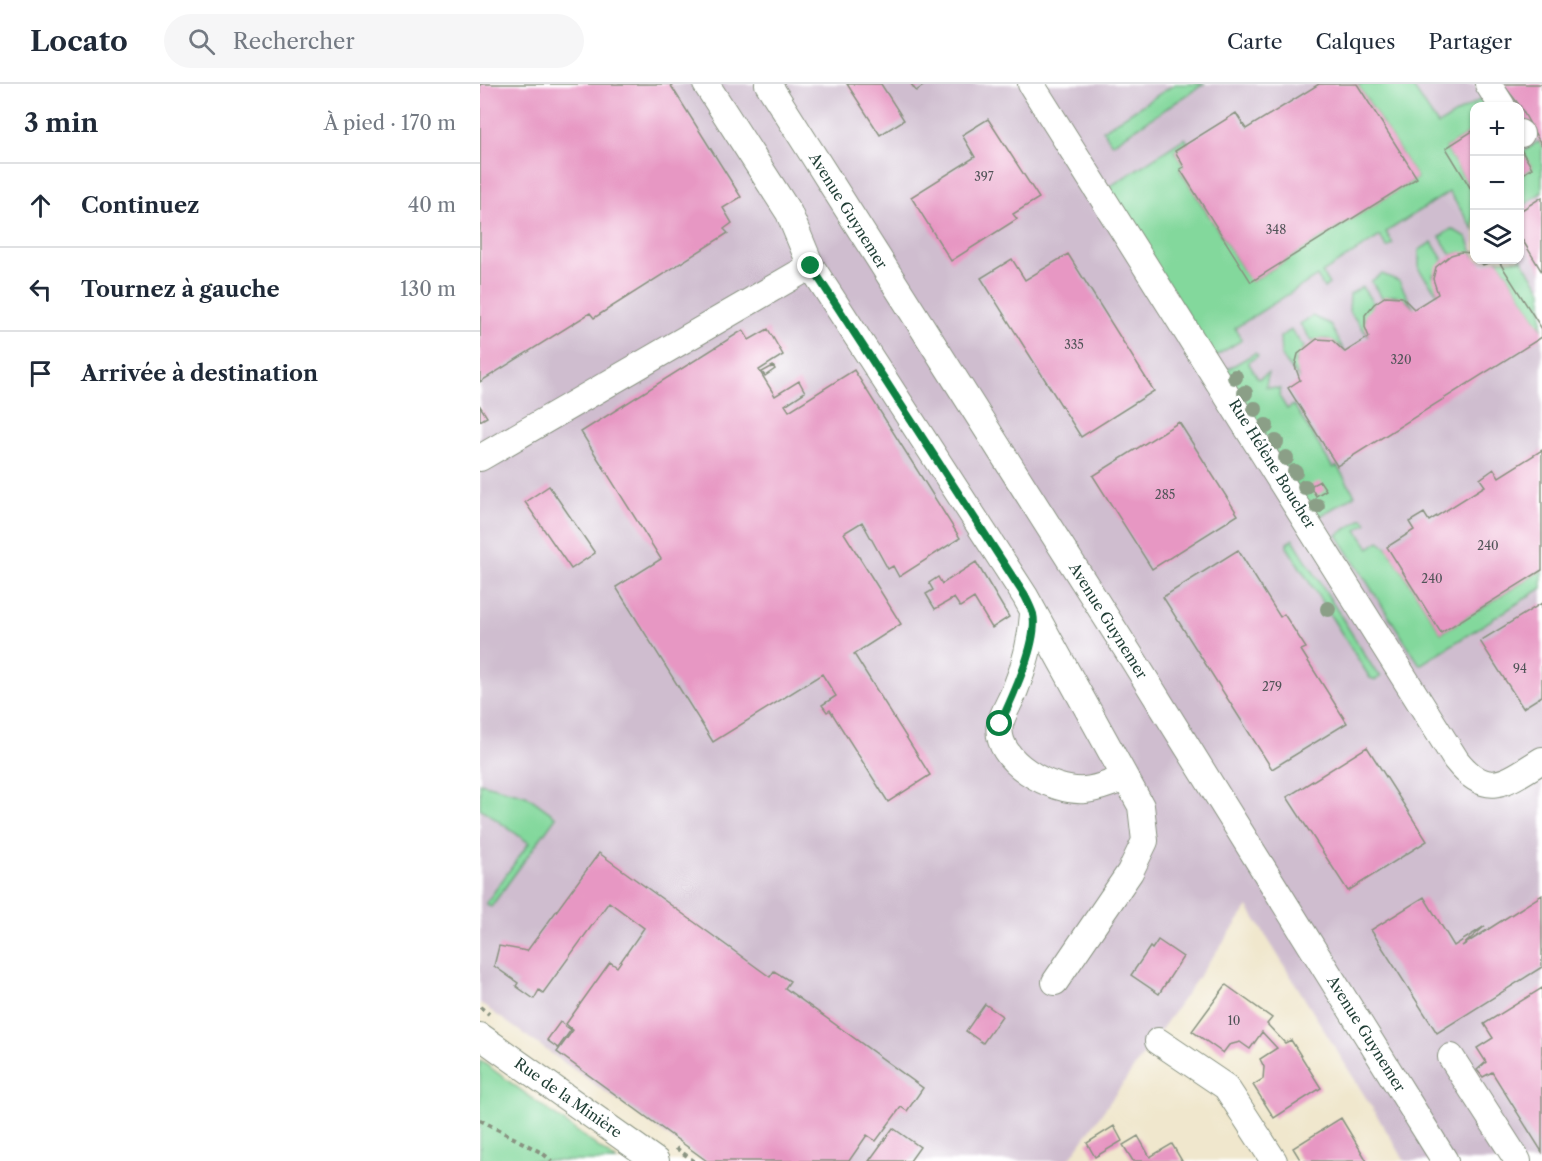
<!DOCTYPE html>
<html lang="fr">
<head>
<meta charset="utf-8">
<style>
  :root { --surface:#fff; --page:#f6f6f7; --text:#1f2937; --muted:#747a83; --line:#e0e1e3 }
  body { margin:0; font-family:"Libre Caslon Text",serif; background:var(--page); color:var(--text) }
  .controls { position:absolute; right:18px; top:18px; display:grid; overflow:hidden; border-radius:12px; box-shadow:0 2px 4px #0004 }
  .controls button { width:54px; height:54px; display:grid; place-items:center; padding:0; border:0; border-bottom:2px solid var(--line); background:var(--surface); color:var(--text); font:30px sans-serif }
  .stop { position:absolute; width:18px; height:18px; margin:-14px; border:4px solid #0b8043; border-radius:50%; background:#fff }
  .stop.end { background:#0b8043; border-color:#fff; box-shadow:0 2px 6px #0008 }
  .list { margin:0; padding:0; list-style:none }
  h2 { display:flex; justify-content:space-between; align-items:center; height:78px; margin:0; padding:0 24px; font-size:26px }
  h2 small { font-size:20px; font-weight:400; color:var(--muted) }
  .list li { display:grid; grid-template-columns:39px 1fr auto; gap:18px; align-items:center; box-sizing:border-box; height:84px; padding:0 24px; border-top:2px solid var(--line) }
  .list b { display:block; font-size:22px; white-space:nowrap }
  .list em { font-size:20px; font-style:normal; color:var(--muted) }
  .icon { flex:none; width:33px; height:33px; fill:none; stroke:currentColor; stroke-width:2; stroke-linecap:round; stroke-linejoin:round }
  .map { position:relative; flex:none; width:1062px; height:1077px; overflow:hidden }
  header { display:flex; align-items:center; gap:36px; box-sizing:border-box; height:84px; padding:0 30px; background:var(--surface); border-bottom:2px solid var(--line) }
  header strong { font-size:28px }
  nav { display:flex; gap:33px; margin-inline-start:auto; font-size:21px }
  .search { width:420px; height:54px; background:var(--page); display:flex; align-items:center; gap:15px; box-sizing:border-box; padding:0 21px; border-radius:33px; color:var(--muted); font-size:22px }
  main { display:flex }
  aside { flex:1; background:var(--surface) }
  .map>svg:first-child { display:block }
  .industrial { fill:#cfbdcf; fill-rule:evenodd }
  .green { fill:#83d89c; stroke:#518a68; stroke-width:1.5 }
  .building { fill:#e797c3 }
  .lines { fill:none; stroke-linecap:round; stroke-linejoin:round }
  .minor-casing { stroke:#889280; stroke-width:28 }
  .path { stroke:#889280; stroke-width:4; stroke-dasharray:4.5 4.5; stroke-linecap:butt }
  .minor { stroke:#fff; stroke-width:26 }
  .tree { fill:#8b9f87 }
  .route { stroke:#0b8043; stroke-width:8 }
  .labels { text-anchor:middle; stroke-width:5; stroke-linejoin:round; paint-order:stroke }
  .number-label { font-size:12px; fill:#515458 }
  .street-label { font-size:15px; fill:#1f3d34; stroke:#fff }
</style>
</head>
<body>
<header>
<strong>Locato</strong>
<div class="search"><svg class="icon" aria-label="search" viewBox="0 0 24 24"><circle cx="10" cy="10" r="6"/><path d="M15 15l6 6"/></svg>Rechercher</div>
<nav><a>Carte</a><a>Calques</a><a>Partager</a></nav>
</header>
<main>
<aside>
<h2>3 min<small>À pied · 170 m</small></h2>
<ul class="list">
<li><svg class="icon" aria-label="ahead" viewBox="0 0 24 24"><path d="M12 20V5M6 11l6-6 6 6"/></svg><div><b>Continuez</b></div><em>40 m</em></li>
<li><svg class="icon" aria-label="left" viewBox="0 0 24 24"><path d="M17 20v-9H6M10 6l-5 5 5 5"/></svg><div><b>Tournez à gauche</b></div><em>130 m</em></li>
<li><svg class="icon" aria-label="arrive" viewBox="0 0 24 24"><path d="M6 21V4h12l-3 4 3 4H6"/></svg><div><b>Arrivée à destination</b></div></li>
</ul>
</aside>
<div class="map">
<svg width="1062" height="1077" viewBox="0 0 1062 1077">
  <rect width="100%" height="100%" fill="#fff"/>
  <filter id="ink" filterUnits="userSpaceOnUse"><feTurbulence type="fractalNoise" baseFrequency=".0167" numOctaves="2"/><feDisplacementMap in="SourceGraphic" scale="12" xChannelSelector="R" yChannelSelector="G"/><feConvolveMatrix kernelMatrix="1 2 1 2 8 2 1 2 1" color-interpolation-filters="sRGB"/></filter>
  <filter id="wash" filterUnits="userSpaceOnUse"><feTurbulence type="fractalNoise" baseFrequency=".008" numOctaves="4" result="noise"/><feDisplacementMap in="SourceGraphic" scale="24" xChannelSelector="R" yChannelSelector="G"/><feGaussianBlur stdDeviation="1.35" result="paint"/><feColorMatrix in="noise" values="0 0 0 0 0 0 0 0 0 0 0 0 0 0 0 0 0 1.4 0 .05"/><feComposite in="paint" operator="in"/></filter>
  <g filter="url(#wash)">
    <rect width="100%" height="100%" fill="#f0e7cd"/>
    <path class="industrial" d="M0,0H1062V1077H925L768,823L588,1077H223L0,919ZM994,22H1040V176H994Z"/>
    <path class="green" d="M695,0H724L632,60L623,46Z
      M877,0H931L958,41L1009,10L1011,19L1006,22H994V46L966,64L994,110V146L969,108L906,148L913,160L907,164L900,152L842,189L849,200L844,204L837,192L755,244L762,256L734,273L626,105L705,54L708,58L695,67L704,83L700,86L771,198L937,94Z
      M1059,57L1062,62V108L1040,124V92L1052,84L1042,68Z
      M971,145L987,153L994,172L981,168L971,171L960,153Z
      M952,158L963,176L953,191L958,210L939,186V166Z
      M1040,173L1062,206V245L1018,176H1040Z
      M902,190L919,197L934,225C925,213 916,208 902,214L891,197Z
      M882,203L894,220L884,235L889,253L869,227L870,210Z
      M832,232L850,240L865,268C856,256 847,252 832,257L820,240Z
      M811,246L824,263L815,278L820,296L801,272L800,253Z
      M775,269L778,272L768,278L778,295L788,289L786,303L801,305L799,312L807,325L814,321L853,384L857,382L875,411L842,431H834L744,287Z
      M883,434L887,439L877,446L889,464L899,457L907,463L961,549L1062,486V504L940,581L857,451Z
      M813,455L895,587L901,592L896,596L890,594L807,463V459Z
      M0,699L46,711L76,733L11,823L6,819L49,759L0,724Z
      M0,976L137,1077H0Z"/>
    <g id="blocks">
      <path class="building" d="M0,0H190L261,113L243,124L252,139L244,145L248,149L114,234L110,229L0,298Z
        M367,0H401L424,36L400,51Z
        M431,0H446L436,7Z
        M839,0H877L937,94L771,198L700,85L704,83L695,67L756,29L766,45Z
        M1023,0H1062V62L1040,22Z
        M508,35L559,114L533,130L537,135L471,177L431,113L495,73L482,51Z
        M994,46V110L966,64Z
        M1040,64L1052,84L1040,92Z
        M1062,113V188L1040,152V127Z
        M981,168L991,169L1003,181L1018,176L1062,245V253L857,382L808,304L820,296L815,282L818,270L837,255L852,256L865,268L889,253L885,243V231L894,220L906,212L922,213L934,225L958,210L953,195L956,183L971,171Z
        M588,170L674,307L601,353L501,194L532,175L545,196Z
        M288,245L303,271L279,286L295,312L319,297L325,308L305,321L309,327L374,286L480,454L419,493L413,482L408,485L382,438L364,449L421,540L374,570L450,691L408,718L350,626L347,628L342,621L356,612L342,590L233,658L136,503L181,475L101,348L263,246L269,256Z
        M293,282L295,285L285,292L282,288Z
        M0,322L7,333L0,337Z
        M699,338L758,431L672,485L613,392Z
        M1062,366V486L961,549L907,463L934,446L929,438L944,429L949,437L1005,402L1000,395L1014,385L1019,393Z
        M840,397L846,406L836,412L830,402Z
        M69,402L115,469L91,485L45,418Z
        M758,466L800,533L804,530L826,564L821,566L867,639L792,685L683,513Z
        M496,478L529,533L512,544L494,514L480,523L474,514L455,525L446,510L453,506L449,499L458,493L462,500Z
        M1062,519V612L1043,624L1000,557Z
        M887,663L947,757L868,807L807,713Z
        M119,769L290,893L294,887L310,897L305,904L443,1004L427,1027L421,1023L396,1057L387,1051L369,1077H227L77,968L93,946L86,940L130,878L137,883L164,844L129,818L63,909L59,906L54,915L36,902L38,899L14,882L19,862L47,867Z
        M1062,811V883L957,949L891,846L944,813L974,862L1005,842L982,862Z
        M678,856L703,873L679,910L651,891L670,863L672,865Z
        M746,901L792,934L787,940L805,959L811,956L841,1004L794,1034L773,1001L783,995L784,983L780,975L797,964L782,948L770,965L760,958L749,961L743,969L712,947Z
        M1062,904V1068L1012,988L1003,993L997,986L1006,978L997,964L1013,954L1004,940Z
        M505,920L522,932L503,959L486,947Z
        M80,938L91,946L78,964L67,956Z
        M861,1034L887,1077H821L813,1064Z
        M634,1042L642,1057L615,1073L607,1059Z
        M413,1044L440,1063L430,1077H389Z
        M658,1052L670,1073L692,1060L702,1077H653L643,1061Z"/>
    </g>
  </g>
  <g filter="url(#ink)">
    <use href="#blocks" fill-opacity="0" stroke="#889280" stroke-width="1.5"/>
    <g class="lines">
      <defs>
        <path id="minor" d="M226,0L309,129L331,182
          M288,0L652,574L965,1077
          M551,0L976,676C1008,716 1026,698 1062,676
          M1008,0L1022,22
          M1040,49L1041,50
          M0,374L331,182L545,512L661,722L665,757L650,788L575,898
          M553,530C551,557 545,582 535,606C531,616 523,629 520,640C513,677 573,709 605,706C618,705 632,698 644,695
          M0,952L176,1077
          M678,957L746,1003L794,1077
          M971,973L1038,1077"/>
      </defs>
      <use href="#minor" class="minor-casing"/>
      <path class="path" d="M0,923L9,930
        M0,1036L62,1069L72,1077
        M196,1064L214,1077"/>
      <use href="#minor" class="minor"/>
    </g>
    <g class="tree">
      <circle cx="755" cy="293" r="8"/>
      <circle cx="765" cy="309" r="8"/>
      <circle cx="775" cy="325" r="8"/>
      <circle cx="786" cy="342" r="8"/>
      <circle cx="796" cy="358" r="8"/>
      <circle cx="806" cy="374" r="8"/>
      <circle cx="815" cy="388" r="8"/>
      <circle cx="825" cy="403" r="8"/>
      <circle cx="837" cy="422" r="8"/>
      <circle cx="848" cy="525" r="8"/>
    </g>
  </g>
  <g class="lines" filter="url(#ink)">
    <path class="route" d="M331,182L545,512C548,518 551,524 553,530C559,557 532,614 520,640"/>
  </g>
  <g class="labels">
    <g class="number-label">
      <text x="504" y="97">397</text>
      <text x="796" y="150">348</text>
      <text x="594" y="265">335</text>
      <text x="921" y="280">320</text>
      <text x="685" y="415">285</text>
      <text x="1008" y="466">240</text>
      <text x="952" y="499">240</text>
      <text x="1040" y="589">94</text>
      <text x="792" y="607">279</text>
      <text x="754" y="941">10</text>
    </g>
    <g class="street-label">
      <text transform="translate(368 127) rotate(58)" y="5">Avenue Guynemer</text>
      <text transform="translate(792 380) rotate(58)" y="5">Rue Hélène Boucher</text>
      <text transform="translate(628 537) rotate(58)" y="5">Avenue Guynemer</text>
      <text transform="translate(886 950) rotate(58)" y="5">Avenue Guynemer</text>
      <text transform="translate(88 1014) rotate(35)" y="5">Rue de la Minière</text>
    </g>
  </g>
</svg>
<div class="controls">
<button>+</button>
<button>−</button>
<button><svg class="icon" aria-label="layers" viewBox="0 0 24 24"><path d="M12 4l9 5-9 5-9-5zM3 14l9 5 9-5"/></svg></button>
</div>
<div class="stop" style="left:520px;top:640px"></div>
<div class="stop end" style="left:331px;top:182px"></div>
</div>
</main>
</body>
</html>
